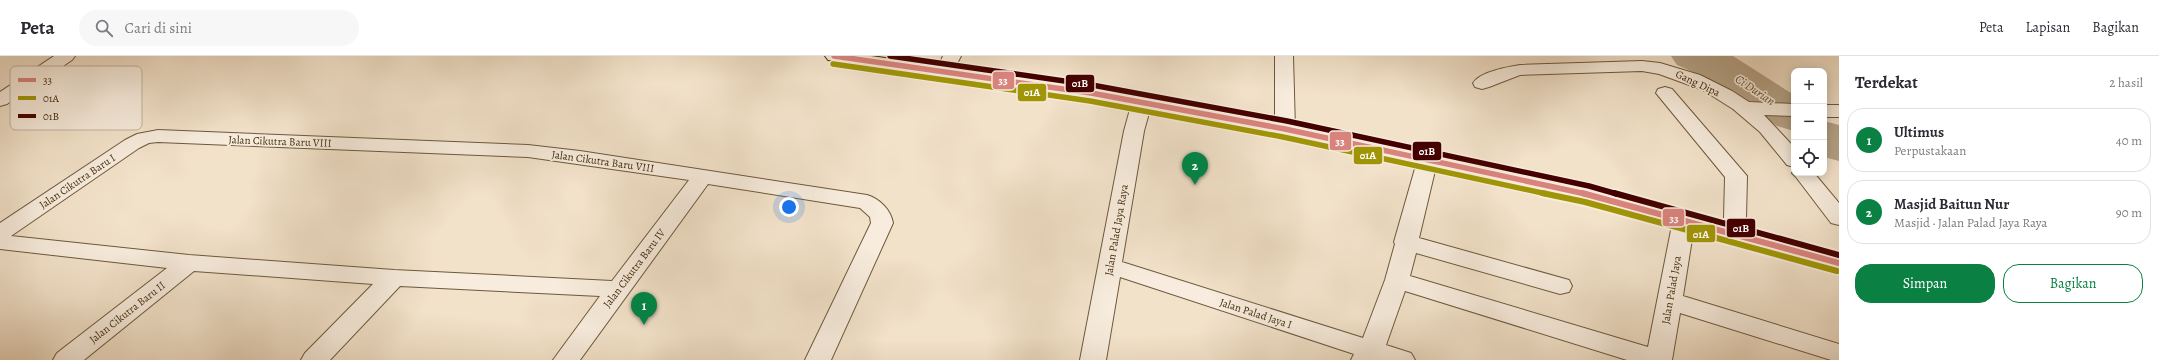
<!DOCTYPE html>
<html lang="id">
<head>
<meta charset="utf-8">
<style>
  :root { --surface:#fff; --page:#f7f7f7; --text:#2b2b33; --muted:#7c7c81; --line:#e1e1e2; --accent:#0b8043 }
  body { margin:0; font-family:Alegreya,serif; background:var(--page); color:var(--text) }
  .controls { position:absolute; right:12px; top:12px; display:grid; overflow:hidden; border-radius:8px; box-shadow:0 2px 10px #0003 }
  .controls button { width:36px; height:36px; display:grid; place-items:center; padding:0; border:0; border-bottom:1px solid var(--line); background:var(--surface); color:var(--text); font:20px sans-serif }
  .you { position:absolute; left:789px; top:151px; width:14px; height:14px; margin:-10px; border:3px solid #fff; border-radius:50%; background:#1a73e8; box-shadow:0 0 0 6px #1a73e833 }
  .badge { display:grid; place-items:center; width:26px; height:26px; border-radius:50%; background:var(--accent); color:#fff; font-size:13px; font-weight:700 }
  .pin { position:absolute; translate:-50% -33px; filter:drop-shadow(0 1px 2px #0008) }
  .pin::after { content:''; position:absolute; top:21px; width:14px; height:12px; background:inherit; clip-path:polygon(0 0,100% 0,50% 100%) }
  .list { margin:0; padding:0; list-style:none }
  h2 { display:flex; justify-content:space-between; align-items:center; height:52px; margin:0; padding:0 16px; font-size:17px }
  h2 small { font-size:13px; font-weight:400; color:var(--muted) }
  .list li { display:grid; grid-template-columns:26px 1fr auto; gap:12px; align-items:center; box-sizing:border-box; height:64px; margin:0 8px 8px; padding:0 8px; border:1px solid var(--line); border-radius:16px }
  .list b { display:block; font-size:15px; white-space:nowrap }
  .list p { margin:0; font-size:13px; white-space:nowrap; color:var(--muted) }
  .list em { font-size:13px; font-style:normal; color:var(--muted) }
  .actions { display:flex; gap:8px; padding:12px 16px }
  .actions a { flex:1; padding:9px 0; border:1px solid var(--accent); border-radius:16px; text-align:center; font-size:14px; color:var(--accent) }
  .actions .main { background:var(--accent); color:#fff }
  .icon { flex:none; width:22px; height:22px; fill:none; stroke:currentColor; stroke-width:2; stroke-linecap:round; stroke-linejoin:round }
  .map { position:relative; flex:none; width:1839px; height:304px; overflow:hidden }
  header { display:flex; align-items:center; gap:24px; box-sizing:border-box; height:56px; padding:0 20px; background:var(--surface); border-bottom:1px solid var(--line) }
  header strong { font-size:19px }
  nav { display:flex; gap:22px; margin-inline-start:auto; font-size:14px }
  .search { width:280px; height:36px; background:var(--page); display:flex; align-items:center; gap:10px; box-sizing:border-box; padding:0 14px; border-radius:22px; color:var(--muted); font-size:15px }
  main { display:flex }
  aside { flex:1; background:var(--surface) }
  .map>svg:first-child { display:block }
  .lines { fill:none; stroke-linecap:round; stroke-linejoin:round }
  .river { fill:#b6a489; fill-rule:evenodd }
  .minor-casing { stroke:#6d593c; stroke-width:2 }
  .major-casing { stroke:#412b0c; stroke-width:2 }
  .minor { fill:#f7ecdd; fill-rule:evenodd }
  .major { fill:#f2e2ca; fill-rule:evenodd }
  .bus-1-far1-casing { stroke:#f7ecdd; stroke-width:8 }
  .bus-1-casing { stroke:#f7ecdd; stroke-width:10 }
  .bus-2-far1-casing { stroke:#f7ecdd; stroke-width:8 }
  .bus-2-casing { stroke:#f7ecdd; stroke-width:10 }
  .bus-3-far1-casing { stroke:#f7ecdd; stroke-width:8 }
  .bus-3-casing { stroke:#f7ecdd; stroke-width:10 }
  .bus-1-far1 { stroke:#d9837d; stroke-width:5.5 }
  .bus-1 { stroke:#d9837d; stroke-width:6 }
  .bus-2-far1 { stroke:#a09506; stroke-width:5.5 }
  .bus-2 { stroke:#a09506; stroke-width:6 }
  .bus-3-far1 { stroke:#400; stroke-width:5.5 }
  .bus-3 { stroke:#400; stroke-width:6 }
  .labels { text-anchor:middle; stroke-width:3.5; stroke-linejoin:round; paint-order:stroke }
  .street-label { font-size:11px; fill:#412b0c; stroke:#f7ecdd }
  .water-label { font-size:12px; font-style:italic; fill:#644f32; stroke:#f7ecdd }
  .key { fill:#f7ecdd; stroke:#c0b29e; stroke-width:1 }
  .key-label { font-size:11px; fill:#412b0c }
  .line-badge { stroke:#f7ecdd; stroke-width:1.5 }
  .badge-label { font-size:11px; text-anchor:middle; font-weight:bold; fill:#fff }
</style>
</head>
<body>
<header>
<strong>Peta</strong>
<div class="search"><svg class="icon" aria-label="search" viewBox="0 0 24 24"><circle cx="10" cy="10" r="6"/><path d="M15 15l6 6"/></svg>Cari di sini</div>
<nav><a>Peta</a><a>Lapisan</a><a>Bagikan</a></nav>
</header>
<main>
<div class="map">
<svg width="1839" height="304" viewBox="0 0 1839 304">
  <rect width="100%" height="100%" fill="#f2e2ca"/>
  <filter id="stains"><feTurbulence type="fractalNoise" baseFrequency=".005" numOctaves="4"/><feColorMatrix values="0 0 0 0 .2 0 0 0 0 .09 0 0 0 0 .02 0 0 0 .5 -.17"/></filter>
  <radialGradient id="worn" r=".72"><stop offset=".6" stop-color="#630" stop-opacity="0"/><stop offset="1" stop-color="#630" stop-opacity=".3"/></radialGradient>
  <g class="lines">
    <path class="river" d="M1671,0H1733L1794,39V75L1777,70L1700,19L1677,9Z
      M1824,65L1839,69V105L1824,101Z"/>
    <defs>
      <path id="minor" d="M54,0H75L72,4L7,48L0,50V36Z
        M943,0H961L951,19L945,20L939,19L936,15Z
        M1275,0H1293L1295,73L1292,77L1285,79L1278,77L1275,73Z
        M1642,5L1660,7L1700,19L1732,35L1749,46L1794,48V60L1764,59L1794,91V111L1787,109L1760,76L1733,53L1703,34L1659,18L1642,15L1520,19L1489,31L1482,33L1475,31L1473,27C1480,16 1507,11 1520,9Z
        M1665,31L1672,33L1747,120L1746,162L1739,181L1731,183L1723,181L1720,176L1724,162L1725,121L1656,37L1658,33Z
        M1142,40L1149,42L1152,46L1144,75L1122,206L1363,282L1385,224L1395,188L1394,186L1418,102L1421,98L1428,96L1435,98L1438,102L1419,182L1569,224L1572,230L1569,236L1560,238L1416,197L1410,220L1648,291L1673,164L1676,159L1684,157L1692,159L1695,164L1683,240L1839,288V304H1831L1680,257L1672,304H1627L1405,235L1386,289L1411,297L1415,304H1351L1354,298L1120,221L1106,304H1080L1124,75L1132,46L1135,42Z
        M1824,49H1839V61H1824Z
        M158,74L528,89L580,95L867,139C880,143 891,154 893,167L831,304H805L871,167L870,161L860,152L708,128L580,304H553L600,240L400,230L330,304H301L305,297L373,228L194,215L84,304H53L57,297L167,212L0,193V167L125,84L137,78ZM158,86L528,101L689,124L612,225L394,214L189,199L11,180L139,92L149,87Z
        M1794,115V117H1814L1839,147V169L1831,167L1796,121L1792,117Z"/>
      <path id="major" d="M825,0H871L1091,31L1285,67L1587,131L1839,199V215L1584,144L1285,79L1091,43L834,5L828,4Z"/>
    </defs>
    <use href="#minor" class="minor-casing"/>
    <use href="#major" class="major-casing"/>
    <use href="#minor" class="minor"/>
    <use href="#major" class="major"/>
    <defs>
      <path id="bus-1-far1" d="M834,0L1091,37L1285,73L1586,138"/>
      <path id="bus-1" d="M1582,137L1839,207"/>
      <path id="bus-2-far1" d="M833,8L1090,45L1283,81L1547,138"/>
      <path id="bus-2" d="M1542,137L1585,146L1837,215"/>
      <path id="bus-3-far1" d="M890,0L1092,29L1287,65L1589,130L1617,138"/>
      <path id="bus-3" d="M1614,137L1839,199"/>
    </defs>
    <use href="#bus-1-far1" class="bus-1-far1-casing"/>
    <use href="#bus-1" class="bus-1-casing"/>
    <use href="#bus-2-far1" class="bus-2-far1-casing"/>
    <use href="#bus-2" class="bus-2-casing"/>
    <use href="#bus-3-far1" class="bus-3-far1-casing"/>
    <use href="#bus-3" class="bus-3-casing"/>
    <use href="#bus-1-far1" class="bus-1-far1"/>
    <use href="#bus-1" class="bus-1"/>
    <use href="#bus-2-far1" class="bus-2-far1"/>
    <use href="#bus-2" class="bus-2"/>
    <use href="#bus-3-far1" class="bus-3-far1"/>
    <use href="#bus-3" class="bus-3"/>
  </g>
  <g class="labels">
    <g class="street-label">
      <text transform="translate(1698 27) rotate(25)" y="4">Gang Dipa</text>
      <text transform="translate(280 85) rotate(2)" y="4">Jalan Cikutra Baru VIII</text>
      <text transform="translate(603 105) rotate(8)" y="4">Jalan Cikutra Baru VIII</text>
      <text transform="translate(77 125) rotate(-34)" y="4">Jalan Cikutra Baru I</text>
      <text transform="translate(1116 174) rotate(-80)" y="4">Jalan Palad Jaya Raya</text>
      <text transform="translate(634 212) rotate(-53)" y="4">Jalan Cikutra Baru IV</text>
      <text transform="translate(1671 234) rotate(-80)" y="4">Jalan Palad Jaya</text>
      <text transform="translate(127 256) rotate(-38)" y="4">Jalan Cikutra Baru II</text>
      <text transform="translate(1256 257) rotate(18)" y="4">Jalan Palad Jaya I</text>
    </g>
    <g class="water-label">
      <text transform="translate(1755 34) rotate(34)" y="4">Ci Durian</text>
    </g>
  </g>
  <rect x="10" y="10" width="132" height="64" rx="6" class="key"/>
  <rect x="18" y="22" width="18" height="4" fill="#d9837d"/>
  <rect x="18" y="40" width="18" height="4" fill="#a09506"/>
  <rect x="18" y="58" width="18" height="4" fill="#400"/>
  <g class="key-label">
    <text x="43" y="28">33</text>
    <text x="43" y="46">01A</text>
    <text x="43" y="64">01B</text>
  </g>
  <g class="line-badge">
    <rect x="992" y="15" width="23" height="19" rx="4" fill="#d9837d"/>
    <rect x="1065" y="18" width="30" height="19" rx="4" fill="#400"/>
    <rect x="1017" y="27" width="30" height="19" rx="4" fill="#a09506"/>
    <rect x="1329" y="75" width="23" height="20" rx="4" fill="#d9837d"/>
    <rect x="1412" y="85" width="30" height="20" rx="4" fill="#400"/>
    <rect x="1353" y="90" width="30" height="19" rx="4" fill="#a09506"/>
    <rect x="1662" y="152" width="23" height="19" rx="4" fill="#d9837d"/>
    <rect x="1726" y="162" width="30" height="20" rx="4" fill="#400"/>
    <rect x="1686" y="168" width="30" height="19" rx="4" fill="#a09506"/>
  </g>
  <g class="badge-label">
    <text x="1003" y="28">33</text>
    <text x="1080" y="31">01B</text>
    <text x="1032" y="40">01A</text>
    <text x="1340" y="89">33</text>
    <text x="1427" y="99">01B</text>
    <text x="1368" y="103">01A</text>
    <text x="1674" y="166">33</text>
    <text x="1741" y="176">01B</text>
    <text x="1701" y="182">01A</text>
  </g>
  <rect width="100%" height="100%" filter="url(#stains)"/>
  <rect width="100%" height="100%" fill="url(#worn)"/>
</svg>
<div class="controls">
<button>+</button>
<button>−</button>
<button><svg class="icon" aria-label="locate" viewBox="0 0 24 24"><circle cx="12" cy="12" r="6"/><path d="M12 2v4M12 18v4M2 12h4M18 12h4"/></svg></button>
</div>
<div class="you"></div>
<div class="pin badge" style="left:644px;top:269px">1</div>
<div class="pin badge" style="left:1195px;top:129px">2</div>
</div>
<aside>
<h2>Terdekat<small>2 hasil</small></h2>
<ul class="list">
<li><span class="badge">1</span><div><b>Ultimus</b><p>Perpustakaan</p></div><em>40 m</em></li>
<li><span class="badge">2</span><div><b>Masjid Baitun Nur</b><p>Masjid · Jalan Palad Jaya Raya</p></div><em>90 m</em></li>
</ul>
<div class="actions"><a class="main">Simpan</a><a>Bagikan</a></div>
</aside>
</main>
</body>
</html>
